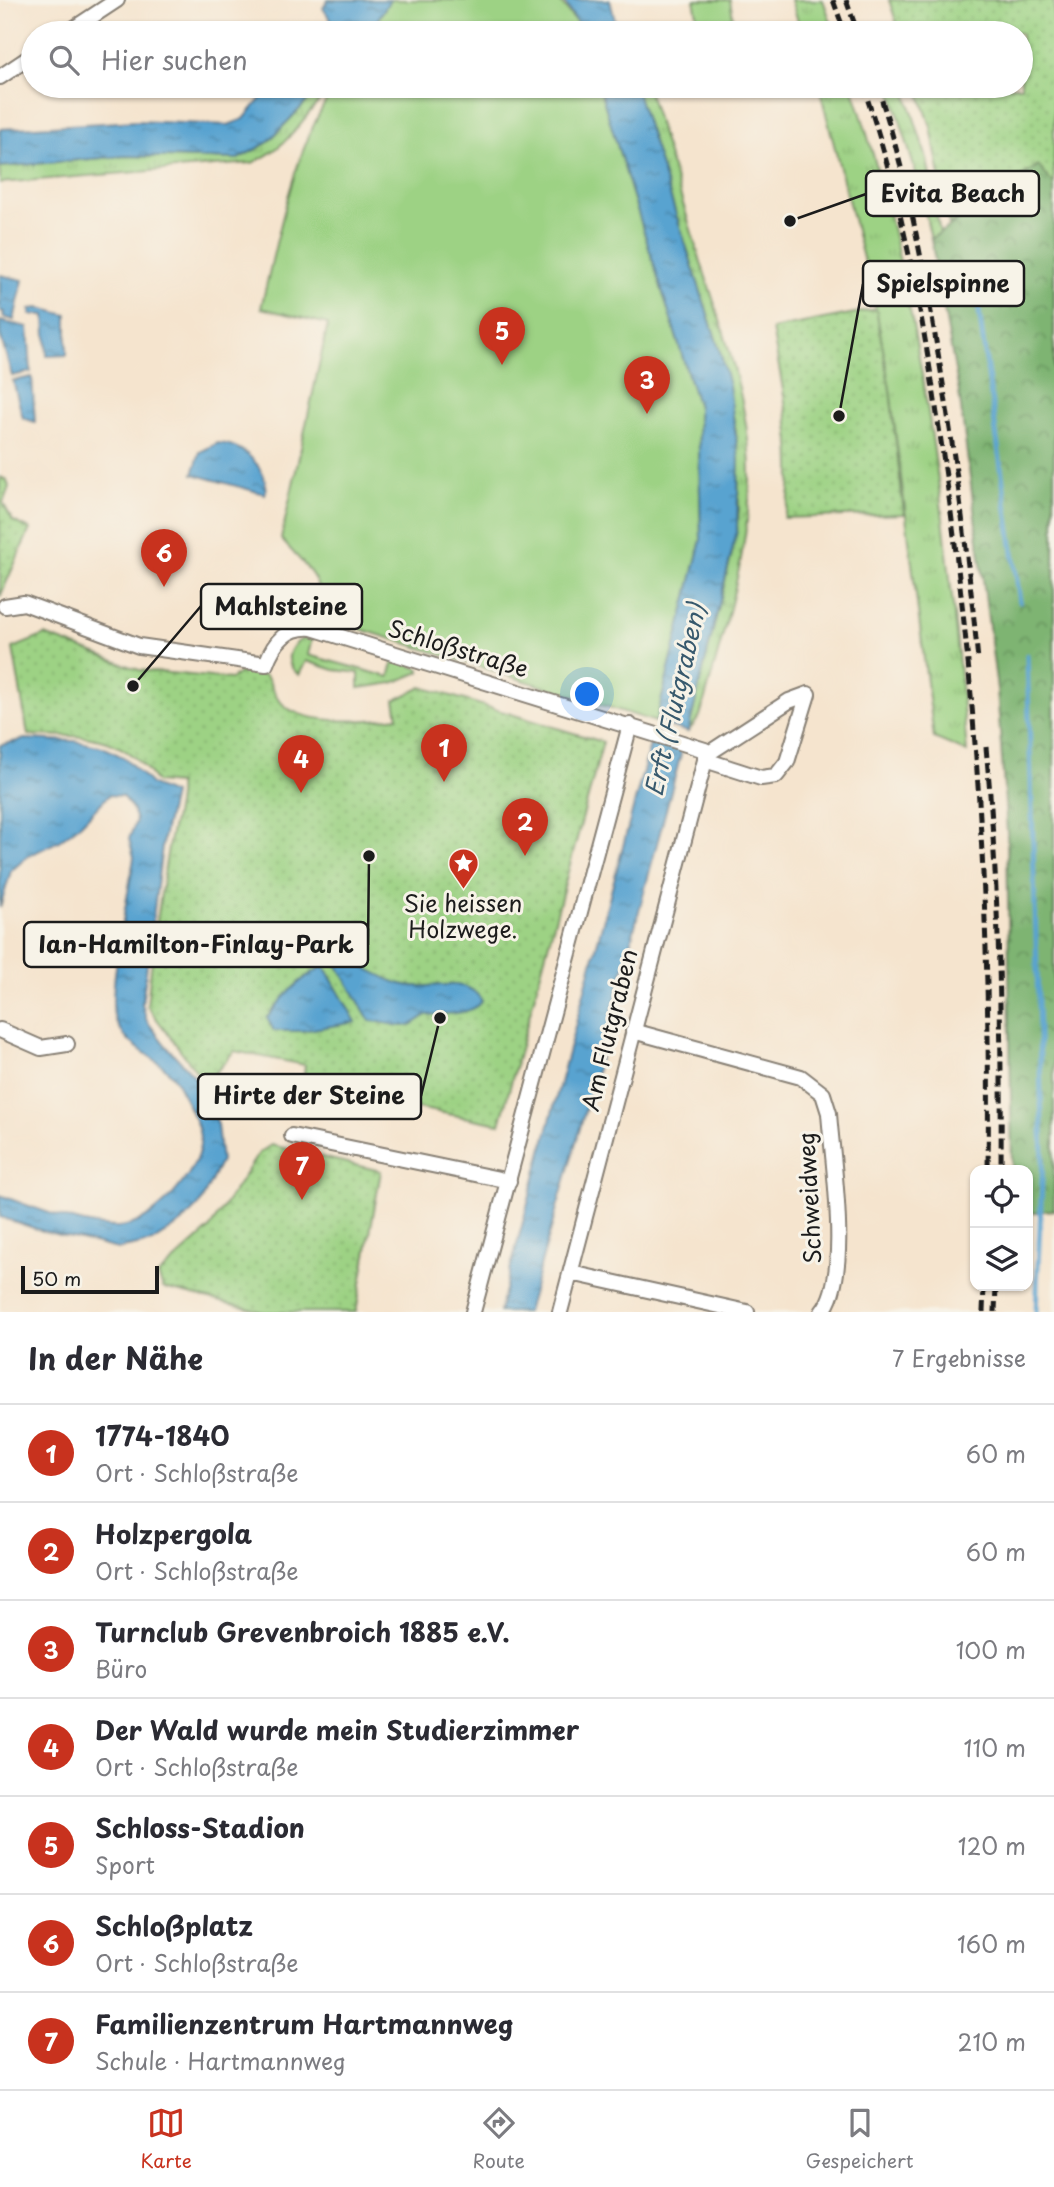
<!DOCTYPE html>
<html lang="de">
<head>
<meta charset="utf-8">
<style>
  :root { --surface:#fff; --page:#f2f2f3; --text:#2b2b33; --muted:#7c7c81; --line:#e1e1e2; --accent:#c8321e }
  body { margin:0; font-family:"Playpen Sans",sans-serif; background:var(--page); color:var(--text) }
  .controls { position:absolute; right:21px; bottom:21px; display:grid; overflow:hidden; border-radius:14px; box-shadow:0 2px 5px #0004 }
  .controls button { width:63px; height:63px; display:grid; place-items:center; padding:0; border:0; border-bottom:2px solid var(--line); background:var(--surface); color:var(--text); font:35px sans-serif }
  .scale { position:absolute; left:21px; bottom:18px; width:138px; box-sizing:border-box; padding-left:7px; border:4px solid #1c1c1c; border-top:0; font-size:19px; line-height:24px; white-space:nowrap; color:#1c1c1c; -webkit-text-stroke:5px #f7f3e8; paint-order:stroke }
  .you { position:absolute; left:588px; top:695px; width:24px; height:24px; margin:-18px; border:5px solid #fff; border-radius:50%; background:#1a73e8; box-shadow:0 0 0 10px #1a73e833 }
  .badge { display:grid; place-items:center; width:46px; height:46px; border-radius:50%; background:var(--accent); color:#fff; font-size:23px; font-weight:700 }
  .pin { position:absolute; translate:-50% -58px; filter:drop-shadow(0 2px 4px #0008) }
  .pin::after { content:''; position:absolute; top:37px; width:24px; height:21px; background:inherit; clip-path:polygon(0 0,100% 0,50% 100%) }
  .list { margin:0; padding:0; list-style:none }
  h2 { display:flex; justify-content:space-between; align-items:center; height:91px; margin:0; padding:0 28px; font-size:30px }
  h2 small { font-size:23px; font-weight:400; color:var(--muted) }
  .list li { display:grid; grid-template-columns:46px 1fr auto; gap:21px; align-items:center; box-sizing:border-box; height:98px; padding:0 28px; border-top:2px solid var(--line) }
  .list b { display:block; font-size:26px; white-space:nowrap }
  .list p { margin:0; font-size:23px; white-space:nowrap; color:var(--muted) }
  .list em { font-size:23px; font-style:normal; color:var(--muted) }
  .icon { flex:none; width:38px; height:38px; fill:none; stroke:currentColor; stroke-width:2; stroke-linecap:round; stroke-linejoin:round }
  .map { position:relative; flex:none; width:1054px; height:1312px; overflow:hidden }
  .search { position:absolute; background:var(--surface); box-shadow:0 2px 5px #0004; left:21px; right:21px; top:21px; height:77px; display:flex; align-items:center; gap:18px; box-sizing:border-box; padding:0 24px; border-radius:38px; color:var(--muted); font-size:26px }
  .sheet { height:777px; background:var(--surface) }
  nav { display:flex; justify-content:space-around; align-items:center; box-sizing:border-box; height:98px; border-top:2px solid var(--line); background:var(--surface); font-size:19px; color:var(--muted) }
  nav a { display:grid; justify-items:center; gap:4px }
  nav .on { color:var(--accent) }
  .map>svg:first-child { display:block }
  .grass { fill:url(#grass-tufts); stroke:#5c7750; stroke-width:2 }
  .forest { fill:url(#forest-crowns); stroke:#4d6847; stroke-width:2 }
  .park { fill:url(#park-dots); stroke:#5c7750; stroke-width:2 }
  .pitch { fill:#9dd284; stroke:#5c7750; stroke-width:2 }
  .water { fill:url(#water-ripples); stroke:#3a6076; stroke-width:2 }
  .lines { fill:none; stroke-linecap:round; stroke-linejoin:round }
  .stream { stroke:#58a3d0; stroke-width:5 }
  .street-casing { stroke:#888075; stroke-width:18 }
  .street { stroke:#fff; stroke-width:14 }
  .rail { stroke:#1c1c1c; stroke-width:5; stroke-dasharray:10 5; stroke-linecap:butt }
  .labels { text-anchor:middle; stroke-width:6; stroke-linejoin:round; paint-order:stroke }
  .street-label { font-size:23px; fill:#1c1c1c; stroke:#f7f3e8 }
  .poi-label { font-size:23px; fill:#1c1c1c; stroke:#f7f3e8 }
  .water-label { font-size:24px; font-style:italic; fill:#37596d; stroke:#f7f3e8 }
  .leader { fill:none; stroke:#1c1c1c; stroke-width:2.5 }
  .callout-dot { fill:#1c1c1c; stroke:#f7f3e8; stroke-width:2.5 }
  .callout { fill:#f7f3e8; stroke:#1c1c1c; stroke-width:2.5 }
  .callout-label { font-size:24px; text-anchor:middle; font-weight:bold; fill:#1c1c1c }
</style>
</head>
<body>
<div class="map">
<svg width="1054" height="1312" viewBox="0 0 1054 1312">
  <defs>
    <pattern id="grass-tufts" width="24" height="20" patternUnits="userSpaceOnUse" patternTransform="scale(1.75)"><rect width="24" height="20" fill="#9dd284"/><path d="M3 7l-1-3M5 7V3M7 7l1-3M15 17l-1-3M17 17v-4M19 17l1-3" fill="none" stroke="#87b471"/></pattern>
    <pattern id="forest-crowns" width="20" height="18" patternUnits="userSpaceOnUse" patternTransform="scale(1.75)"><rect width="20" height="18" fill="#7eb472"/><path d="M2 6a3 3 0 1 1 6 0M12 15a3 3 0 1 1 6 0" fill="none" stroke="#66925d"/></pattern>
    <pattern id="park-dots" width="8" height="8" patternUnits="userSpaceOnUse" patternTransform="scale(1.75)"><rect width="8" height="8" fill="#9dd284"/><path d="M2 2h.1M6 6h.1" fill="none" stroke="#87b471" stroke-width="1.8" stroke-linecap="round"/></pattern>
    <pattern id="water-ripples" width="26" height="14" patternUnits="userSpaceOnUse" patternTransform="scale(1.75)"><rect width="26" height="14" fill="#58a3d0"/><path d="M2 4q2-2 4 0t4 0M15 11q2-2 4 0t4 0" fill="none" stroke="#4884a8"/></pattern>
  </defs>
  <rect width="100%" height="100%" fill="#f7f3e8"/>
  <filter id="ink" filterUnits="userSpaceOnUse"><feTurbulence type="fractalNoise" baseFrequency=".0143" numOctaves="2"/><feDisplacementMap in="SourceGraphic" scale="14" xChannelSelector="R" yChannelSelector="G"/><feConvolveMatrix kernelMatrix="1 2 1 2 8 2 1 2 1" color-interpolation-filters="sRGB"/></filter>
  <filter id="wash" filterUnits="userSpaceOnUse"><feTurbulence type="fractalNoise" baseFrequency=".00686" numOctaves="4" result="noise"/><feDisplacementMap in="SourceGraphic" scale="28" xChannelSelector="R" yChannelSelector="G"/><feGaussianBlur stdDeviation="1.57" result="paint"/><feColorMatrix in="noise" values="0 0 0 0 0 0 0 0 0 0 0 0 0 0 0 0 0 1.4 0 .05"/><feComposite in="paint" operator="in"/></filter>
  <g filter="url(#wash)">
    <rect width="100%" height="100%" fill="#f5e4ce"/>
    <path class="grass" d="M791,0H823L835,33H802Z
      M322,86H334C303,113 294,145 252,163L0,183V167L126,156L238,159L267,143Z
      M635,86H647C665,143 682,201 700,259C722,327 749,399 750,471C751,548 721,642 700,716L688,732L732,553L739,510L736,431L721,355Z
      M819,86H852C922,296 948,532 967,752L934,738L890,390L876,309Z
      M890,86H904L927,159L940,233L931,239L919,184Z
      M303,638H312L308,655L389,677L394,660L420,669V672L393,683L359,688V673L334,670L306,661L299,675C283,663 287,648 303,638Z"/>
    <path class="forest" d="M1039,165L1054,185V1210L1028,1213V1170H1012L1007,832L997,689L959,392L931,239Z"/>
    <path class="park" d="M889,0H1054V185L1038,165L949,225L931,127L917,86H1021V33H900Z
      M876,309L890,390L904,514L784,518C802,470 781,380 772,329Z
      M0,477L7,480L9,487L3,503L13,521L30,529L0,597Z
      M45,635L139,670L231,679L244,670L266,676C271,684 274,694 280,701C300,727 369,721 398,717L395,700L422,687L603,742L500,1124L303,1086L305,1065L234,1051L206,1084L147,1006C152,955 159,904 167,854C170,831 180,806 178,784L156,782C123,732 83,736 28,735L13,648Z
      M271,1145L381,1171L356,1312H264L163,1288L158,1275L209,1229L259,1153Z"/>
    <path class="pitch" d="M390,0H559L584,33H369Z
      M694,0H730L733,18L699,25Z
      M335,86H599L698,407L701,540L656,722L322,617C322,574 306,568 281,539L328,324L261,308C279,233 293,151 335,86Z"/>
    <path class="water" d="M328,0H390L369,33H339L323,8Z
      M563,0H610L618,33H584Z
      M271,86H322L267,143L238,159L126,156L0,167V129L136,121L228,125L244,119Z
      M599,86H635L721,355L729,386L739,459L737,531L688,732L656,722L701,540L698,407Z
      M0,275L23,280L14,320L3,317L4,312L0,311Z
      M40,308L67,315V355L47,356L45,315H30V309Z
      M0,321L28,327L31,372L12,376L0,334Z
      M32,377L35,422L23,418L13,381Z
      M218,443C242,444 269,467 265,494L193,474L200,452Z
      M25,739L75,741L103,747L125,758L152,785L173,794L163,839L142,1004L147,1021L167,1047L214,1097L221,1161L200,1204L181,1223L152,1242L118,1249L43,1231L0,1217V1195C31,1207 85,1228 118,1227C146,1226 173,1197 188,1175C201,1154 205,1138 193,1116C186,1102 179,1080 167,1070C148,1052 125,1046 115,1019C106,997 130,887 134,857L129,839L136,821L132,808L122,796L109,795L81,824L59,841L28,856L11,871L0,908V745Z
      M651,741L682,750L595,1076L527,1312H499Z
      M335,961C363,960 380,980 406,985C432,991 466,973 482,1001C471,1016 445,1013 426,1015C403,1034 399,1023 370,1021Z
      M324,966L356,1022L301,1031H274L267,1018C284,996 298,979 324,966Z"/>
    <g class="lines">
      <path class="stream" d="M977,297L1020,602
        M1027,655L1043,1158L1036,1312"/>
    </g>
  </g>
  <g filter="url(#ink)">
    <g class="lines">
      <defs>
        <path id="street" d="M67,33L117,0
          M0,77L33,55
          M5,606L24,603L139,646L266,664C274,642 287,626 312,628L705,750V760L560,1312
          M705,760L761,778L776,776L787,762L808,694L789,701L706,755
          M0,1030L41,1048L67,1044
          M633,1031L801,1077L823,1094L829,1113C832,1160 852,1276 822,1312
          M292,1136L509,1181
          M571,1273L747,1312
          M473,1312L630,725"/>
      </defs>
      <use href="#street" class="street-casing"/>
      <use href="#street" class="street"/>
      <path class="rail" d="M833,0L845,33
        M846,0L858,33
        M863,86C905,207 926,336 944,462C978,697 991,933 988,1170
        M877,86C903,161 918,240 932,318C952,432 967,545 978,660
        M986,747C999,888 1002,1029 1001,1170
        M983,1312L984,1286
        M995,1312L996,1286"/>
    </g>
  </g>
  <defs>
    <symbol id="sight-pin" viewBox="-11 -11 22 30"><path d="M0 17L-7.5 6A9.5 9.5 0 1 1 7.5 6Z" fill="#c8321e" stroke="#f7f3e8"/><path d="M0-6L1.8-2.2L6-1.7L2.9 1.2L3.7 5.4L0 3.3L-3.7 5.4L-2.9 1.2L-6-1.7L-1.8-2.2Z" fill="#fff"/></symbol>
  </defs>
  <g fill-rule="evenodd">
    <use href="#sight-pin" x="446" y="846" width="35" height="47"/>
  </g>
  <g class="labels">
    <g class="street-label">
      <text transform="translate(458 649) rotate(17)" y="8">Schloßstraße</text>
      <text transform="translate(610 1030) rotate(-76)" y="8">Am Flutgraben</text>
      <text transform="translate(810 1198) rotate(-93)" y="8">Schweidweg</text>
    </g>
    <g class="poi-label">
      <text x="463" y="912">Sie heissen<tspan x="463" dy="26">Holzwege.</tspan></text>
    </g>
    <g class="water-label">
      <text transform="translate(676 700) rotate(-77)" y="8">Erft (Flutgraben)</text>
    </g>
  </g>
  <path class="leader" d="M790 221L866 194M839 416L863 284M133 686L201 606M369 856L368 945M440 1018L421 1096"/>
  <g class="callout-dot">
    <circle cx="790" cy="221" r="7"/>
    <circle cx="839" cy="416" r="7"/>
    <circle cx="133" cy="686" r="7"/>
    <circle cx="369" cy="856" r="7"/>
    <circle cx="440" cy="1018" r="7"/>
  </g>
  <g class="callout">
    <rect x="866" y="171" width="173" height="45" rx="7"/>
    <rect x="863" y="261" width="161" height="45" rx="7"/>
    <rect x="201" y="584" width="161" height="45" rx="7"/>
    <rect x="24" y="922" width="344" height="45" rx="7"/>
    <rect x="198" y="1074" width="223" height="45" rx="7"/>
  </g>
  <g class="callout-label">
    <text x="953" y="202">Evita Beach</text>
    <text x="943" y="292">Spielspinne</text>
    <text x="281" y="615">Mahlsteine</text>
    <text x="196" y="953">Ian-Hamilton-Finlay-Park</text>
    <text x="309" y="1104">Hirte der Steine</text>
  </g>
</svg>
<div class="controls">
<button><svg class="icon" aria-label="locate" viewBox="0 0 24 24"><circle cx="12" cy="12" r="6"/><path d="M12 2v4M12 18v4M2 12h4M18 12h4"/></svg></button>
<button><svg class="icon" aria-label="layers" viewBox="0 0 24 24"><path d="M12 4l9 5-9 5-9-5zM3 14l9 5 9-5"/></svg></button>
</div>
<div class="scale">50 m</div>
<div class="you"></div>
<div class="pin badge" style="left:444px;top:782px">1</div>
<div class="pin badge" style="left:525px;top:856px">2</div>
<div class="pin badge" style="left:647px;top:414px">3</div>
<div class="pin badge" style="left:301px;top:793px">4</div>
<div class="pin badge" style="left:502px;top:365px">5</div>
<div class="pin badge" style="left:164px;top:587px">6</div>
<div class="pin badge" style="left:302px;top:1200px">7</div>
<div class="search"><svg class="icon" aria-label="search" viewBox="0 0 24 24"><circle cx="10" cy="10" r="6"/><path d="M15 15l6 6"/></svg>Hier suchen</div>
</div>
<section class="sheet">
<h2>In der Nähe<small>7 Ergebnisse</small></h2>
<ul class="list">
<li><span class="badge">1</span><div><b>1774-1840</b><p>Ort · Schloßstraße</p></div><em>60 m</em></li>
<li><span class="badge">2</span><div><b>Holzpergola</b><p>Ort · Schloßstraße</p></div><em>60 m</em></li>
<li><span class="badge">3</span><div><b>Turnclub Grevenbroich 1885 e.V.</b><p>Büro</p></div><em>100 m</em></li>
<li><span class="badge">4</span><div><b>Der Wald wurde mein Studierzimmer</b><p>Ort · Schloßstraße</p></div><em>110 m</em></li>
<li><span class="badge">5</span><div><b>Schloss-Stadion</b><p>Sport</p></div><em>120 m</em></li>
<li><span class="badge">6</span><div><b>Schloßplatz</b><p>Ort · Schloßstraße</p></div><em>160 m</em></li>
<li><span class="badge">7</span><div><b>Familienzentrum Hartmannweg</b><p>Schule · Hartmannweg</p></div><em>210 m</em></li>
</ul>
</section>
<nav>
<a class="on"><svg class="icon" aria-label="map" viewBox="0 0 24 24"><path d="M3 6l6-2 6 2 6-2v14l-6 2-6-2-6 2zM9 4v14M15 6v14"/></svg>Karte</a>
<a><svg class="icon" aria-label="directions" viewBox="0 0 24 24"><path d="M12 3l9 9-9 9-9-9zM9 14v-3h6M13 9l2 2-2 2"/></svg>Route</a>
<a><svg class="icon" aria-label="saved" viewBox="0 0 24 24"><path d="M7 4h10v16l-5-4-5 4z"/></svg>Gespeichert</a>
</nav>
</body>
</html>
